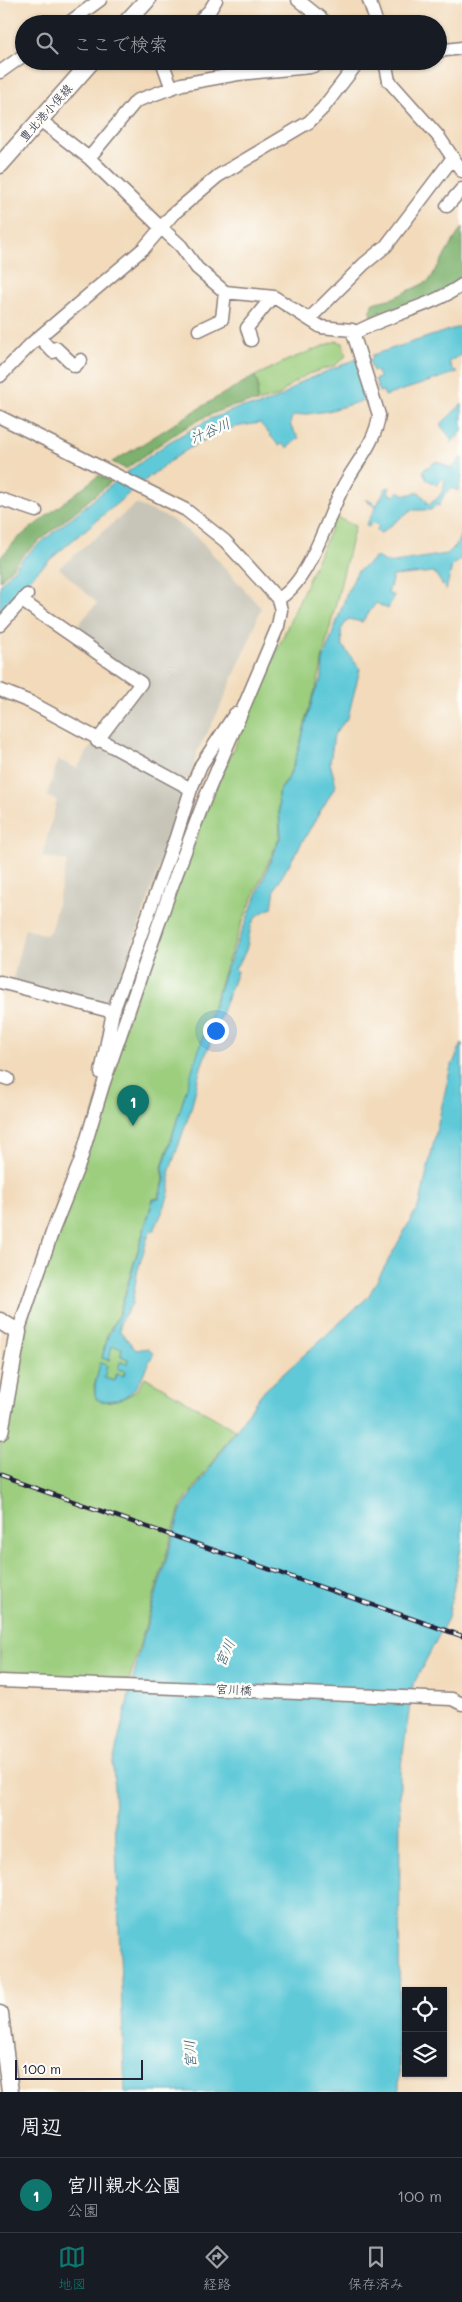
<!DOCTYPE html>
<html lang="ja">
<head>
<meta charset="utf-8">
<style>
  :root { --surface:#171b24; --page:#20242c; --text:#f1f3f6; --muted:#9ea1a6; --line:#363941; --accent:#0f766e }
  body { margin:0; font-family:Mali,"Klee One",sans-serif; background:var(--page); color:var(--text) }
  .controls { position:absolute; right:15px; bottom:15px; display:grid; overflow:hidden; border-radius:0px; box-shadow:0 1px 4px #0004 }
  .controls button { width:45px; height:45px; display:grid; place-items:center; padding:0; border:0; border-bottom:1px solid var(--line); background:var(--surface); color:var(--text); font:25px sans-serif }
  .scale { position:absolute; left:15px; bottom:12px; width:128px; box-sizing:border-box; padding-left:5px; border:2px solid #22223b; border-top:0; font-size:14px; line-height:18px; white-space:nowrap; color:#22223b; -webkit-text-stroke:4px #fdfcf7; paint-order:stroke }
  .you { position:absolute; left:215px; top:1030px; width:18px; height:18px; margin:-12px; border:4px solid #fff; border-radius:50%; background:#1a73e8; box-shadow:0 0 0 8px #1a73e833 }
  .badge { display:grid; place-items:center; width:32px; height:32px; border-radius:50%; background:var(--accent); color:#fff; font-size:16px; font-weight:700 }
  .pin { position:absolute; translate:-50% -41px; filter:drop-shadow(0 1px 2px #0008) }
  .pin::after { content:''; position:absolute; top:26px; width:18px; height:15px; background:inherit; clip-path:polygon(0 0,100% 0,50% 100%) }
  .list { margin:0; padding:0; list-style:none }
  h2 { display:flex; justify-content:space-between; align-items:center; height:65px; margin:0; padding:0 20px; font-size:21px }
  h2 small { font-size:16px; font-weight:400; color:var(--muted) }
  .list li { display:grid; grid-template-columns:32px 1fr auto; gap:15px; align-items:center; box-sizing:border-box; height:75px; padding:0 20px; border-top:1px solid var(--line) }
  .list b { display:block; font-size:19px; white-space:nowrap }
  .list p { margin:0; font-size:16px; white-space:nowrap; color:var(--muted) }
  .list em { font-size:16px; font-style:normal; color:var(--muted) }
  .icon { flex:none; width:28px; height:28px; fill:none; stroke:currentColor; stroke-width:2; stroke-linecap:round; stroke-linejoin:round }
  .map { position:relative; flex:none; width:462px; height:2092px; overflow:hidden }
  .search { position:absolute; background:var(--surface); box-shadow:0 1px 4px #0004; left:15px; right:15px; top:15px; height:55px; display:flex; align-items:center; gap:12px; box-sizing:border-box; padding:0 18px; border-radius:28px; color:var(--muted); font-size:19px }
  .sheet { height:140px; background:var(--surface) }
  nav { display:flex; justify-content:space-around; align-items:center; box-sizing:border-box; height:70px; border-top:1px solid var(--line); background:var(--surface); font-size:14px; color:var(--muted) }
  nav a { display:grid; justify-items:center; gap:2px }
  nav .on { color:var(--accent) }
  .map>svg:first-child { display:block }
  .industrial { fill:#c7c5b8 }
  .green { fill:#9cce7e; stroke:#5f785c }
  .forest { fill:#7db16d; stroke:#506a54 }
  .water { fill:#5ec9d8; stroke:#40768a }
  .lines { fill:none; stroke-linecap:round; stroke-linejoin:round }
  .minor-casing { stroke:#8a7e7a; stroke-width:15 }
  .major-casing { stroke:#8a7e7a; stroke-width:19 }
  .minor { stroke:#fff; stroke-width:12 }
  .major { stroke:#fff; stroke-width:16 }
  .rail-casing { stroke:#22223b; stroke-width:4.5 }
  .rail { stroke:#fdfcf7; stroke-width:2.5; stroke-dasharray:8; stroke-linecap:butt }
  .labels { text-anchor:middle; stroke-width:5; stroke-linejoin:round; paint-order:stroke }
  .street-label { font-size:12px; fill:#22223b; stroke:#fdfcf7 }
  .water-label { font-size:14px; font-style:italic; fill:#375c72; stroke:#fdfcf7 }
</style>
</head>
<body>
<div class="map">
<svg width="462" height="2092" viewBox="0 0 462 2092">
  <rect width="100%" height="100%" fill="#fdfcf7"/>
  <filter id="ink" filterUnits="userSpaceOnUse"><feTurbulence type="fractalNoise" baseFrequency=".02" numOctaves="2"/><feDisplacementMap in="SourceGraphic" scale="10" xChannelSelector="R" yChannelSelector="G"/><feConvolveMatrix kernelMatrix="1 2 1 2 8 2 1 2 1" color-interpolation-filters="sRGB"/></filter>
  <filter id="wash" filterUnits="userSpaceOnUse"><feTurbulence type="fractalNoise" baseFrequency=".0096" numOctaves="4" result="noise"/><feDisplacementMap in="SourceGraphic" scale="20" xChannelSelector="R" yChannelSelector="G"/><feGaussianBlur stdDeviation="1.12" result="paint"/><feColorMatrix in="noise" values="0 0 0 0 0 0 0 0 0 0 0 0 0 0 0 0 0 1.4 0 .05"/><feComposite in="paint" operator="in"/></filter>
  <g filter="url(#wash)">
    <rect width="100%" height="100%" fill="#f2daba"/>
    <path class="industrial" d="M136,504L171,519L198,538L261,608L250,639L217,714L197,752L190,777L180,779L104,740L142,686L73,631L97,603L59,568Z
      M94,742L186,789L111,1007L13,980L25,928L46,935L51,930L67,861L42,857L57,800L47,797L58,760L77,768Z"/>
    <path class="green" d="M336,341L343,343L346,356L334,366L308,374L290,385L279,396L257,402L258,385L255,376L288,360Z
      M336,517L355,526L322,660C321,677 315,689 310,705C301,736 297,768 278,793L280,836L242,923L225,969L162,1167L164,1180L158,1198L153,1199L119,1313L107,1335L102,1358L109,1360L112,1346L122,1348L121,1356L128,1358L127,1363L120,1362L118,1369L125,1371L123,1376L116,1374L115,1381L104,1378L107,1365L101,1363L94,1386L96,1399C104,1405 125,1399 133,1393C138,1390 142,1381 145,1377L235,1430L180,1508L129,1681L0,1679V1432L7,1394L30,1313L103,1085L209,804Z"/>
    <path class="forest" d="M462,227V276C436,300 403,306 370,316L372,303L393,298L429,281Z
      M255,376L258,385L257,402C208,406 164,441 126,469L112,462C160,435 205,402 255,376Z
      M99,475L111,482L26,552L0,581V558L17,539Z"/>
    <path class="water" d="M462,326V355L449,361L452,369L458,372L385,396L383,391L379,392L375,379L380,378L376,371H373L369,360L373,358L372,355Z
      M359,358L372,398L328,411L293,416C287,425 293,430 299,438L287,448L282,444L279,446L260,423C248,425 235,426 223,431C180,449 144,481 108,511C70,543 31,572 0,612V585L25,556L44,540L126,473L169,442L210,419L241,407L258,406L281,397L299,383Z
      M462,404V432L451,443L450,437L440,425Z
      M462,457V476L458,491L451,488L444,495L439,506L436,505L431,510H411L381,533L376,531L379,526L372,522L369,527L366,525L376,507L366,501V499L377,505L386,488L390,487L388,493L395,496L398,491L406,495L419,492L427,501V505C438,500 444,492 445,481L443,478L437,485L426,479L423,470L437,461L452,469Z
      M462,531V559L452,566L446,590L434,572L393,576L388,594L394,595L388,609L376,603L362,622L348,619L341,630L342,645L360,669L348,717L334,735L330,763L336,785L275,888L272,908C247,917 252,929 246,950C244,956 239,963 235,968L237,972L201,1067L191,1109L169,1173C174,1193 161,1213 154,1231L149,1233L137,1273L132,1304L120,1322V1331L136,1350L148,1348L154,1353C138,1380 139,1402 100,1401L95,1396V1386L100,1363L107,1365L104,1378L115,1381L117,1374L124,1376L125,1371L118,1369L120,1362L127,1364L128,1359L121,1356L122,1348L112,1346L109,1360L102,1358L108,1336L120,1313L153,1200L159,1199L165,1180L163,1167L194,1064L226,970L281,836L278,793L287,781L294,765L314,694L322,678L323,660L347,593L357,572L376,557L388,563L447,554L457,544Z
      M462,1043V1542L448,1618L413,1685L400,1773L399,2092H125L113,1762L141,1645L181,1510L261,1394L368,1297L420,1203L450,1070Z"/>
  </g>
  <g filter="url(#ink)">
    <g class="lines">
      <defs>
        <path id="minor" d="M298,0L328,24
          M369,0L377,24
          M67,24L100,0
          M196,24L210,10L216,0
          M438,51L462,48
          M162,61L171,86
          M385,61L389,81L438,136L462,171
          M0,72L24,55
          M40,120L89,158L156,223L181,246L197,268L225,292L274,297L321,327L352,330L379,415C376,442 355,464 343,487C327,518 309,583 278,599
          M89,158L136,101L182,84L238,74L310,67L328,61
          M447,206L462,189
          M310,318L364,264L386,246L452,159
          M199,330L222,319L225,292
          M353,334C388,314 429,308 462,285
          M39,337L53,352L56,348L75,366L81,360
          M251,340L247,328L272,297
          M0,376L32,343L144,248L172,215L218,176L309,122L323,108L359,61
          M0,417L186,510L225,541L278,599L281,610L278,626L206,796L170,891L103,1085L80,1162L53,1230L18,1332
          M0,499L36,511
          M22,601L141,683L97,741
          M0,625L27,595
          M0,690L30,702L191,789
          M0,982L113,1012L101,1073
          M113,1012L176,837L191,789L201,765L235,714
          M2,1077L8,1079
          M0,1681L452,1699L462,1704"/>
        <path id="major" d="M125,24L147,0
          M0,165L92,61
          M0,1321L18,1332L0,1432
          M0,2014L10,2092"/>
      </defs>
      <use href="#minor" class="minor-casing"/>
      <use href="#major" class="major-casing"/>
      <use href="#minor" class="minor"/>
      <use href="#major" class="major"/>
      <defs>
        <path id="rail" d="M0,1476L462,1636"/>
      </defs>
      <use href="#rail" class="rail-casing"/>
      <use href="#rail" class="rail"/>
    </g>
  </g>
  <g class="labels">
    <g class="street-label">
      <text transform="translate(46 113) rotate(-48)" y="4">豊北港小俣線</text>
      <text transform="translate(234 1690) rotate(2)" y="4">宮川橋</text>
    </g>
    <g class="water-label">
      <text transform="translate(210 431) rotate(-24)" y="5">汁谷川</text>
      <text transform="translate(225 1653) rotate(-66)" y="5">宮川</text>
      <text transform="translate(190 2054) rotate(-93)" y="5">宮川</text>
    </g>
  </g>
</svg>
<div class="controls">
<button><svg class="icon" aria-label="locate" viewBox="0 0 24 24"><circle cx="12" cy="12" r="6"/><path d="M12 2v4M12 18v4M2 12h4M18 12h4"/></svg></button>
<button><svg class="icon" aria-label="layers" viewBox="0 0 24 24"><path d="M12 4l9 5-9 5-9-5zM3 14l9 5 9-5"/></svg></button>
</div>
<div class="scale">100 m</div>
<div class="you"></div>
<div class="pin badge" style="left:133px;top:1126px">1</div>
<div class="search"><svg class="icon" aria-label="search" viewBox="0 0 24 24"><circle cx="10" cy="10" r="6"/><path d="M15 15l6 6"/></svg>ここで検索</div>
</div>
<section class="sheet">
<h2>周辺<small></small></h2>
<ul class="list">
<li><span class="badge">1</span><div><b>宮川親水公園</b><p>公園</p></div><em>100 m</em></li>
</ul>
</section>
<nav>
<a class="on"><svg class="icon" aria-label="map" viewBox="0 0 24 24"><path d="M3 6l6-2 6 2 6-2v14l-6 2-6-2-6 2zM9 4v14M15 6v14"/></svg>地図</a>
<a><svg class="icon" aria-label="directions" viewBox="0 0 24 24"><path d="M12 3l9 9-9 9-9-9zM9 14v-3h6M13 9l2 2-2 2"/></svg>経路</a>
<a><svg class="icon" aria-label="saved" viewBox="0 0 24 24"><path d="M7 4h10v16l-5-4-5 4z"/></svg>保存済み</a>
</nav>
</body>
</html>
